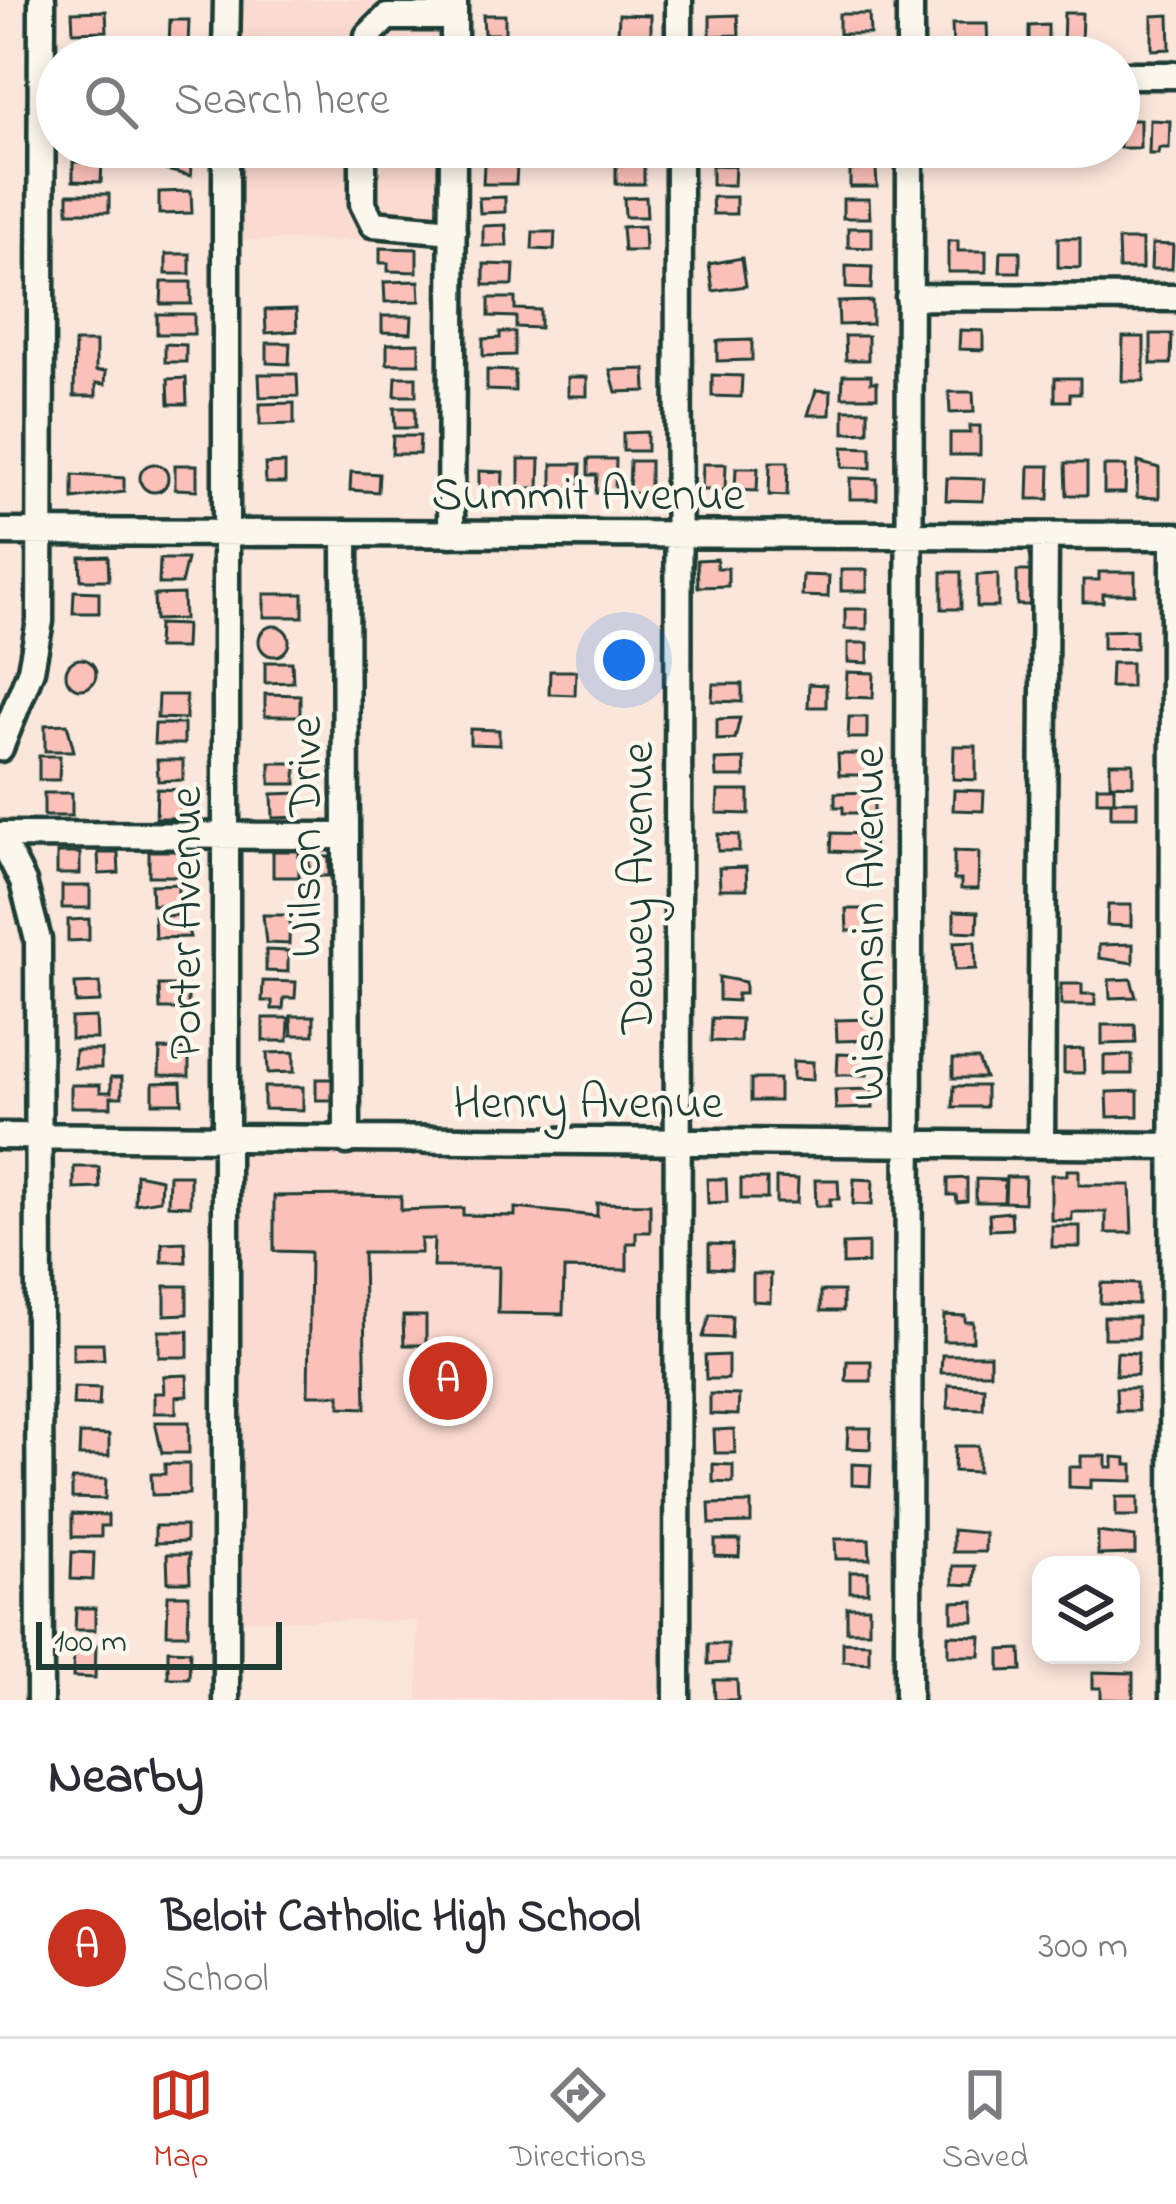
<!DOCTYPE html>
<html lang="en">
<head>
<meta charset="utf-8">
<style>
  :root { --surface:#fff; --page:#f2f2f3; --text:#2b2b33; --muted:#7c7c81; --line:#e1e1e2; --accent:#c8321e }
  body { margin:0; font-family:"Indie Flower",sans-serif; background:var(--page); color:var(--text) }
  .controls { position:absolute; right:36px; bottom:36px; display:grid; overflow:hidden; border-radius:24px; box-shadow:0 6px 18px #0003 }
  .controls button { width:108px; height:108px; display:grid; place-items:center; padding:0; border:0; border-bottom:3px solid var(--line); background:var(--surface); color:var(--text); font:60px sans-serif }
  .scale { position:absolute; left:36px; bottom:30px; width:246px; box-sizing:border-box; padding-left:12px; border:6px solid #1f3d34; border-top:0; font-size:33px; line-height:42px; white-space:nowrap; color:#1f3d34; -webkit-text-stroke:9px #fbf7ec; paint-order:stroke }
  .you { position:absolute; left:624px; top:660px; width:42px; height:42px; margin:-30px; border:9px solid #fff; border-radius:50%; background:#1a73e8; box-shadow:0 0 0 18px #1a73e833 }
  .badge { display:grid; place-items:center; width:78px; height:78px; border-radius:50%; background:var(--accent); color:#fff; font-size:39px; font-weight:700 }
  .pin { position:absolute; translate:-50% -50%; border:6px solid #fff; box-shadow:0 3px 12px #0006 }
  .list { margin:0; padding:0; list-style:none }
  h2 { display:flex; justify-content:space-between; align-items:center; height:156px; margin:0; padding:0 48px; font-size:51px }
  h2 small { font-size:39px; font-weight:400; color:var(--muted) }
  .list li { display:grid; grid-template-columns:78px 1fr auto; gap:36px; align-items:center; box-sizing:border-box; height:180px; padding:0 48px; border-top:3px solid var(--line) }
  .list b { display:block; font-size:45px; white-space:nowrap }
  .list p { margin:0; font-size:39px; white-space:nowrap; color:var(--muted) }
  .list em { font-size:39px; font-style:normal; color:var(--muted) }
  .icon { flex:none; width:66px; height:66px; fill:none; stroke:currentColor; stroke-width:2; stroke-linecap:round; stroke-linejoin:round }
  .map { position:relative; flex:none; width:1176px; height:1700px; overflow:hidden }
  .search { position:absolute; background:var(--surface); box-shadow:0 6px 18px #0003; left:36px; right:36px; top:36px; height:132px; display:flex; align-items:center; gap:30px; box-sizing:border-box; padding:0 42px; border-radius:66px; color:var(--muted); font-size:45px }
  .sheet { height:336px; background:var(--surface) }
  nav { display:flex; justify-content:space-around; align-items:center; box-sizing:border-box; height:168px; border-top:3px solid var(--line); background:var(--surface); font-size:33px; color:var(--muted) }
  nav a { display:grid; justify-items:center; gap:6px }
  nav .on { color:var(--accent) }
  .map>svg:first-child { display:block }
  .built { fill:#fbdbd1 }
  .building { fill:#fbc0b8; stroke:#1f3d34; stroke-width:3 }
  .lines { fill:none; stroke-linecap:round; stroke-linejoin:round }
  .minor-casing { stroke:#1f3d34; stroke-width:33 }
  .minor { stroke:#fbf7ec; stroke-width:24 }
  .labels { text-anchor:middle; stroke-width:9; stroke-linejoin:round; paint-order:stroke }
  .street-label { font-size:48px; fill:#1f3d34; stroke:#fbf7ec }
</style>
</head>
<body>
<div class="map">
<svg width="1176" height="1700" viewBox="0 0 1176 1700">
  <rect width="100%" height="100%" fill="#fbe6dc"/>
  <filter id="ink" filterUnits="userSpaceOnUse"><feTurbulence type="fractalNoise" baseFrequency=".00833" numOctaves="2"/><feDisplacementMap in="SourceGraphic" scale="24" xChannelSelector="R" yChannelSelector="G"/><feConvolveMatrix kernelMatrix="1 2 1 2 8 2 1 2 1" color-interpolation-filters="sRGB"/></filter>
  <g filter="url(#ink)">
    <path class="built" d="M240,0H441V57H239Z
      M238,147H441V241L238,240Z
      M224,1139L678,1142L677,1700H418L417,1621L215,1619Z"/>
    <path class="building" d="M106,11L107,31L73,32L72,12Z
      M1064,13H1082L1081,47H1063Z
      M619,14L651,15V35L618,34Z
      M839,14H869L870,34H839Z
      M483,15H505V34H484Z
      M738,15L739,35L710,36V16Z
      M1169,15L1170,49L1152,50V16Z
      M170,20H189L188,46H169Z
      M952,24H987L988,46L953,47Z
      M1048,25V46H1029V26Z
      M1120,120H1140V148H1120Z
      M1150,120L1170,121L1169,148H1159L1158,154H1149Z
      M165,152H190L191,176L166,170Z
      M73,162H102L101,182L73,181Z
      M484,164L517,165L516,184H483Z
      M616,165H644V184H616Z
      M712,165L735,166L734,185H712Z
      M876,169L877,187H850V170Z
      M191,191L192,213L159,214V192Z
      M68,194H109V212H68Z
      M505,197V212L480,213L479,198Z
      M646,197L647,217H625L624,198Z
      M712,197H736V214H713Z
      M843,199H869L870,218H843Z
      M506,225L507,246H483V226Z
      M644,226L645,251H624L622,227Z
      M848,228H872V248L848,247Z
      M533,232H555L554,250L532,249Z
      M1058,238H1080V268L1058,267Z
      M1118,240H1142V269H1119Z
      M948,241H958V251H986V272H948Z
      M1152,244L1173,245L1172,269H1151Z
      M380,248L417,249V272L388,271V263H380Z
      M1001,251H1020V272H1000Z
      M166,254H190V274H166Z
      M742,258L746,286L713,291L709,264Z
      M484,264L514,265L513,285H484Z
      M846,266L872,267L871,289L846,288Z
      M419,281L420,301L385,302L384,282Z
      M162,282H191V304H161Z
      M489,298H515V309L540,310V328L516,327V317L489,316Z
      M872,301V324L839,325L838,302Z
      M296,309L297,331L266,333L265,310Z
      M157,314H194V334H157Z
      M382,316H412L411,333L382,332Z
      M960,330L983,331V350L959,349Z
      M500,332H515V355L483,356V339L500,338Z
      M1151,334H1172L1171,364H1151Z
      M845,336H868V360H846Z
      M1123,337H1144V381H1122Z
      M752,340V360L717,361V341Z
      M75,342H96V371H106L105,384L96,383V396H74Z
      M267,343H290L289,364L267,363Z
      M419,343V364H387V344Z
      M165,344L186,345V362H165Z
      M645,369L646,391L616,392L610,370Z
      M487,370L515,371V391L487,390Z
      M259,374H297L298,396L260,397Z
      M712,375L742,376L741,397L712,396Z
      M843,375H871V382H877V397H842Z
      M396,377H416V396H395Z
      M568,377H587V396H568Z
      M186,378L187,404H169L168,379Z
      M1055,378H1080V394H1070V401H1055Z
      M816,390L831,391L830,415H808Z
      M949,392H973L974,412L950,413Z
      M294,403V424L260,425V404Z
      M394,408H415V428H395Z
      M844,410H868V432L844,433Z
      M970,426H980V455H950V433H970Z
      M647,432V451H623V433Z
      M393,436H420L419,454H392Z
      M843,447L871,448V468L842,467Z
      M519,459H540L539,488H519Z
      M588,459H616L615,493H596L597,475H588Z
      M630,461H650V494L629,493Z
      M770,462H788L787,496L769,495Z
      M1138,462L1159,468V498L1137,497Z
      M285,463V483H266L265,464Z
      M1066,463H1087V495H1067Z
      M140 478a14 14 0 1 1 28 0a14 14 0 1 1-28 0Z
      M552,464H581L580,490L552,486Z
      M703,464H726L725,490H702Z
      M175,465H197V490L175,489Z
      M1029,466H1050L1049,499H1028Z
      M1104,466H1126L1125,493H1104Z
      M736,468H758L757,491L735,490Z
      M479,471L503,472L502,493H479Z
      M351,472L379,474L378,492L350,490Z
      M73,475L124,478V492L73,499Z
      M850,478L877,479V499H850Z
      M947,478L984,479L983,501L946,500Z
      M108,556L109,580H81L80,557Z
      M160,559H187L181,584H159Z
      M717,559V568H728V586L698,587L697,560Z
      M841,570H867V591H841Z
      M1017,571H1034V605H1017Z
      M942,572H961V609H942Z
      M1099,572H1135V594H1103V602H1083V580H1099Z
      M998,574V607H977V575Z
      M803,575L829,576L828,597L802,596Z
      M74,591L99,592V613H73Z
      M183,594L184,619L155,620L154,595Z
      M264,594H303V617H264Z
      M845,609H867V629H845Z
      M158,624L186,625L185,648H157Z
      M259 641a15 15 0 1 1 30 0a15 15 0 1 1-30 0Z
      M1136,630V648L1103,649V631Z
      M848,643H868V663L848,662Z
      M66 674a15 15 0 1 1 30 0a15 15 0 1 1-30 0Z
      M265,662H292L293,682L265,683Z
      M1111,663H1131V687H1110Z
      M550,671H576L575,695L549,694Z
      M847,672L874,673L873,698L846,697Z
      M713,684H742V702L712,701Z
      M809,684L826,685V707H808Z
      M265,694L300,695V716H265Z
      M158,695H186V719L157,718Z
      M849,717H867V738H848Z
      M740,718L735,739L717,740V719Z
      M67,724L74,751H45V725Z
      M155,724H184V744H154Z
      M470,729L499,730V745L470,744Z
      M954,746H976V780L953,779Z
      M838,754H871V775H839Z
      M39,756H60L59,780H39Z
      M744,759L745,777H716L715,760Z
      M157,760H183V780L158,781Z
      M270,763H296V784H270Z
      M1110,763H1133V785L1110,784Z
      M1097,786H1114V801H1137V817H1111V801H1097Z
      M157,789L181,790L180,818H156Z
      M954,790L984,791L983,811L953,810Z
      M718,791H749V814L717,813Z
      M874,792V813H843V807H835V793Z
      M44,793H72V816H44Z
      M300,793V817L273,818L272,794Z
      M832,833L874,834L873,853L831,851Z
      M718,834L739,835V851H718Z
      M273,849H299V877H273Z
      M149,851H179V876H149Z
      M954,851L979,852L978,889H961V880H954Z
      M57,853H80V874H57Z
      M98,853H118L119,873L99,874Z
      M309,857H329V876H309Z
      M746,867L747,889H720L719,868Z
      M178,884V904L152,905L151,885Z
      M62,886H90V908H62Z
      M1108,905H1131V926L1107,925Z
      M846,909H866V931H847Z
      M954,911L978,912L977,932L954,931Z
      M184,915L190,937L155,938L154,916Z
      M263,915H290L289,944L266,943Z
      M89,919V940L68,941V920Z
      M975,941L976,969L955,970L954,942Z
      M1133,944V963L1099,958V945Z
      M266,950L288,951V972L266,971Z
      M719,977L745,982V994H737V1001L719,1000Z
      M1131,979L1136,997L1110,998L1109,980Z
      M263,981L296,982L295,998H284L283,1009H272V1001H262Z
      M100,983V1002L76,1003L75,984Z
      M1061,984H1082V994H1095V1005H1061Z
      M159,985H188V1009H160Z
      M291,1016H314V1035H292Z
      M96,1017L97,1039H71V1018Z
      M263,1018H289L288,1041H263Z
      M712,1018L741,1019L740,1042L711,1041Z
      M873,1019L874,1040L837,1041L836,1020Z
      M1102,1025H1135L1136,1043L1102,1044Z
      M160,1049L189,1050V1076L159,1075Z
      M1083,1049L1084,1073H1064V1050Z
      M75,1050H101V1068H74Z
      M294,1052V1072L268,1073L267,1053Z
      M838,1054L868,1055L867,1075H837Z
      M1132,1055V1074H1104V1056Z
      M953,1059H978L985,1078H953Z
      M793,1061L813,1062V1080L793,1079Z
      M111,1077H122V1097H111V1107H71V1085H100V1092H111Z
      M316,1079H334V1100H316Z
      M751,1079H779V1101H751Z
      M181,1082L182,1103H153V1083Z
      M954,1086H986V1107H953Z
      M264,1087H303V1110L264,1109Z
      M872,1089L873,1108L836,1109L835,1090Z
      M1138,1091V1116L1108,1117L1107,1092Z
      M74,1167H99L100,1188L74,1189Z
      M1067,1170H1079V1185H1130L1132,1233H1106V1212H1072V1220H1051V1175H1067Z
      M136,1174L161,1179L160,1200L135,1204Z
      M169,1175H190V1206L168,1205Z
      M1006,1177H1025L1024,1203L1005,1202Z
      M776,1178L798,1179L797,1203H776Z
      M967,1178V1201L957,1202L956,1195H948V1179Z
      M707,1179H726L727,1202L708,1203Z
      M741,1179H767V1199H741Z
      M854,1179L873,1180L872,1205L853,1204Z
      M976,1179L1005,1180L1004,1202H976Z
      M815,1180H838L839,1199H830V1206H816Z
      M353,1195L401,1196V1210L463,1208V1215L515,1216V1208L597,1216V1203L650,1204V1232H636V1243H627V1270L564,1269L563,1314L498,1313L499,1267H433L434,1239H421V1253H363L366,1408L340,1407V1395H308L310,1252L274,1251V1196Z
      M1011,1212L1012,1229L990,1230L989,1214Z
      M1052,1226H1080V1247H1052Z
      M185,1242L186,1262H162V1243Z
      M868,1243V1263L843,1264V1244Z
      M709,1244L732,1245L731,1269L709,1268Z
      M753,1274H771L770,1302L753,1301Z
      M1101,1283L1138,1284V1304L1100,1303Z
      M165,1286H187V1314L165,1315Z
      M821,1291H843V1311H821Z
      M710,1315L732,1316L731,1338L703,1337Z
      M944,1315L965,1316V1322H973V1341H943Z
      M403,1316H426V1345H404Z
      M1104,1317H1138V1338H1104Z
      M159,1331H188V1357H159Z
      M73,1343H103L104,1359L73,1360Z
      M1117,1352L1138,1353L1137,1375H1116Z
      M728,1355V1379H706L705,1356Z
      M942,1355H990V1373H941Z
      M847,1361H871V1381H846Z
      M187,1375L188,1396L176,1397V1413H154V1393H164L163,1376Z
      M948,1385L984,1387L983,1409L948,1408Z
      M74,1387L100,1388L99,1406L73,1405Z
      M1116,1388H1137L1138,1411H1117Z
      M710,1394L739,1395L738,1415L710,1414Z
      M155,1422H189V1453H162Z
      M848,1428H871L870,1449L847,1448Z
      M734,1429L735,1453H715L714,1430Z
      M80,1434L109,1435V1456H79Z
      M955,1446H978V1472L954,1471Z
      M1081,1456H1106V1467H1113V1457L1126,1458V1465H1133V1481L1091,1480V1488L1069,1487V1467H1081Z
      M165,1464H189V1494L152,1495L151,1474H165Z
      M713,1464L733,1465V1483L713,1482Z
      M852,1464L871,1465L870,1486L852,1485Z
      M72,1479H106L105,1499L72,1498Z
      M1116,1497H1138V1516H1116Z
      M751,1503V1523L710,1524L709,1504Z
      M72,1514L108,1515V1526H101V1537H72Z
      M155,1526H186V1542L155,1543Z
      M953,1530L985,1533V1552H953Z
      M1098,1532L1135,1537V1554L1098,1555Z
      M835,1539H869L870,1559H836Z
      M715,1540H740L739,1557L715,1556Z
      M72,1552L94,1553L93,1580L71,1579Z
      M167,1554H189L190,1582H168Z
      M953,1566H975L974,1585L953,1584Z
      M850,1572H868V1592H850Z
      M168,1595H189L188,1634H167Z
      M974,1601V1621H952V1602Z
      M847,1607H869V1631H847Z
      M76,1608H95V1630H75Z
      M948,1635L981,1636L980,1656H948Z
      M843,1642L869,1643V1663L843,1661Z
      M74,1644L96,1645L95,1678L73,1677Z
      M708,1644H728V1663L708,1664Z
      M1021,1649L1022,1670L1000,1671V1650Z
      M168,1650L190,1651L189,1678H168Z
      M1093,1672L1133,1673V1700L1101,1699V1688H1093Z
      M714,1680H737L738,1700H715Z"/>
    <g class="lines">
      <defs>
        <path id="minor" d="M910,0V57
          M226,57L227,0
          M366,57L368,36L387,17H454
          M454,57V0
          M679,57V0
          M1119,75H1176
          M363,147V204L373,224L453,231
          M909,297L1176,298
          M0,532L1176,536
          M345,533L347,1141
          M451,534L453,147
          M0,748L31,670L40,621L42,0
          M0,835L344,836
          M0,836L23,882L38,940L40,1700
          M0,1136L1176,1146
          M1041,1144L1045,536
          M226,1700V147
          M677,1700L679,147
          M908,1700L910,147
          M1173,1700L1174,536"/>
      </defs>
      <use href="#minor" class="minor-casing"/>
      <use href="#minor" class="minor"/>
    </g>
  </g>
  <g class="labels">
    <g class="street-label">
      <text x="588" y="509">Summit Avenue</text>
      <text transform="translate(303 837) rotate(-90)" y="17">Wilson Drive</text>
      <text transform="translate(635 888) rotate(-90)" y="17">Dewey Avenue</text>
      <text transform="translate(183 923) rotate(-90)" y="17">Porter Avenue</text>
      <text transform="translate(866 924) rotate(-90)" y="17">Wisconsin Avenue</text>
      <text x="588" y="1117">Henry Avenue</text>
    </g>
  </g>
</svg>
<div class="controls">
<button><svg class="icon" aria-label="layers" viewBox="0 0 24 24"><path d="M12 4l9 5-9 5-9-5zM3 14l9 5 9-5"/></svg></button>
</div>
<div class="scale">100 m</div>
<div class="you"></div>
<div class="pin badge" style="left:448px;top:1381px">A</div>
<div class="search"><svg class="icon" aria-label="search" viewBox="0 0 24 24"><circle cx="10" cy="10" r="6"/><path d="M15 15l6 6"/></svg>Search here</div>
</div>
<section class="sheet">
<h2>Nearby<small></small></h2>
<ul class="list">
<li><span class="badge">A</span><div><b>Beloit Catholic High School</b><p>School</p></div><em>300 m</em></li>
</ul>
</section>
<nav>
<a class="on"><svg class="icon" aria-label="map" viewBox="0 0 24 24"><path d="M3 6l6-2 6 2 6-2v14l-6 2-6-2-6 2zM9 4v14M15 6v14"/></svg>Map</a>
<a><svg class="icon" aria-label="directions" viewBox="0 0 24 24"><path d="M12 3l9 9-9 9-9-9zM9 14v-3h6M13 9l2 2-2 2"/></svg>Directions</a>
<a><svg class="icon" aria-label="saved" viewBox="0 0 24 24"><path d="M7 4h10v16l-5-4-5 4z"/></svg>Saved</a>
</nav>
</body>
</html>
